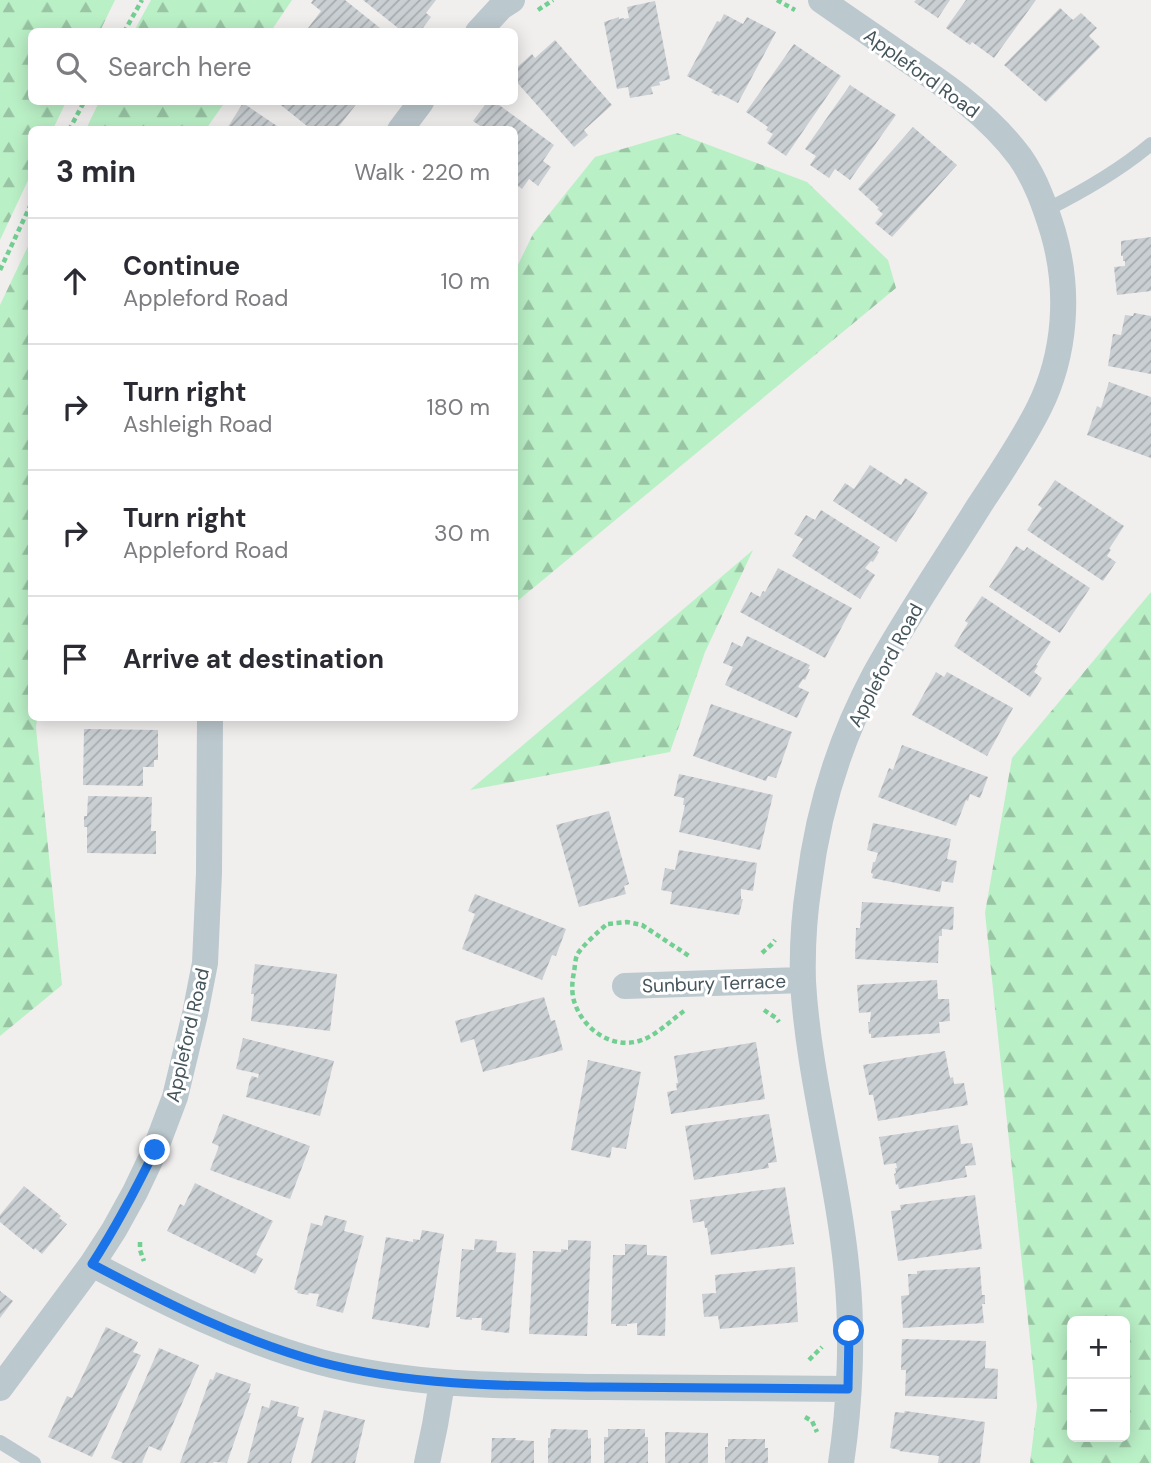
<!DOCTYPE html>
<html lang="en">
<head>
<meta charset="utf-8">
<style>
  :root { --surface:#fff; --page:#f2f2f3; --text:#2b2b33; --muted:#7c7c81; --line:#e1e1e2 }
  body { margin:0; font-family:"DM Sans",sans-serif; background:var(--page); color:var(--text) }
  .controls { position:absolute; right:21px; bottom:21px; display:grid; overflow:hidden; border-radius:10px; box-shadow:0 4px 18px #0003 }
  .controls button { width:63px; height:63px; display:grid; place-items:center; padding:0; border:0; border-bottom:2px solid var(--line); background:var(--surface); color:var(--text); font:35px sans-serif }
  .stop { position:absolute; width:21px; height:21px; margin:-16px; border:5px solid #1a73e8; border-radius:50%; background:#fff }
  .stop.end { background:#1a73e8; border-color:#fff; box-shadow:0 2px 7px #0008 }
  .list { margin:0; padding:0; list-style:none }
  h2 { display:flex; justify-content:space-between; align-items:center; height:91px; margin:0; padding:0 28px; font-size:30px }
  h2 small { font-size:23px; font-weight:400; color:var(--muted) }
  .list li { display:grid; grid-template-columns:46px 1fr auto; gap:21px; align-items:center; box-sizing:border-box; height:126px; padding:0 28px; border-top:2px solid var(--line) }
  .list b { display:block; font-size:26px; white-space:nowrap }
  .list p { margin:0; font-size:23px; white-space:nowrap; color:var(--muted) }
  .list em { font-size:23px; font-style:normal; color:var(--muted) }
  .icon { flex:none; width:38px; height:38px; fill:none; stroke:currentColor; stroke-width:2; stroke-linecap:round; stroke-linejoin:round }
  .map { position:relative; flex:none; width:1151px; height:1463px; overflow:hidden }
  .search { position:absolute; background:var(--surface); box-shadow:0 4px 18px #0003; left:28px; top:28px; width:490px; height:77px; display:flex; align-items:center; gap:18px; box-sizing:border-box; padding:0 24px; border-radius:10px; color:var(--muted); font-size:26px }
  .panel { position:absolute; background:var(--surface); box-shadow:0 4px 18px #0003; left:28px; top:126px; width:490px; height:595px; border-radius:10px }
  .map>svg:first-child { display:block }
  .forest { fill:url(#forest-firs); fill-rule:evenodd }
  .building { fill:url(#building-hatch) }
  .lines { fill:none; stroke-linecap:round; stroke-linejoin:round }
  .path { stroke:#72cf92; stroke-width:4.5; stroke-dasharray:5 3.5; stroke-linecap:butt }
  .service { stroke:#bbc8cd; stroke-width:14 }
  .minor { stroke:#bbc8cd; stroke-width:26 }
  .route { stroke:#1a73e8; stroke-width:9 }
  .labels { text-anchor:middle; stroke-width:6; stroke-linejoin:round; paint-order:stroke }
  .street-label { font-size:19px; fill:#45555c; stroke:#fff }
</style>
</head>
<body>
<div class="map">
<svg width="1151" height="1463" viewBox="0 0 1151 1463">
  <defs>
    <pattern id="forest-firs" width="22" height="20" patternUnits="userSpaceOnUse" patternTransform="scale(1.75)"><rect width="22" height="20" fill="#baf0c6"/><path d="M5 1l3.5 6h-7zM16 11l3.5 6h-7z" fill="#99c5a4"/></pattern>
    <pattern id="building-hatch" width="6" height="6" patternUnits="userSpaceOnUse" patternTransform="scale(1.75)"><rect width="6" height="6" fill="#cacfd3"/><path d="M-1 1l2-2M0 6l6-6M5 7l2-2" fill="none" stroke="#a6abae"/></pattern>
  </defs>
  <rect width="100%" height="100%" fill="#f1eeee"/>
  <path class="forest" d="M0,0H115L100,31L32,32V102H66L53,129L32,130L31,174L0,240Z
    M151,0H292L271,31H134Z
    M99,102H225L206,129H86Z
    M677,133L807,182L888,260L896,288L515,603V271L533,234L595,157Z
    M31,240L32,718H37L36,728L62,985L0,1036V305Z
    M753,550L705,652L670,752L470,790Z
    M1151,592V1463H1030L1037,1406L985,913L1012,758ZM1072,1321H1125V1437H1072Z"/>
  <path class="building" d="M313,0H345L385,32H305L321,11L311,3Z
    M363,0H436L426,13L431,17L420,32H403Z
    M916,0H950L938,18L914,2Z
    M966,0H1036L994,58L972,42L970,45L946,28Z
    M655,1L670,79L659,82L660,85L651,87L653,94L630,98L628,87L617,89L604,22L619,17V19L624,18V19L629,18L627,7Z
    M1060,8L1073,20L1081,13L1097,28L1089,36L1100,47L1046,102L1004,65Z
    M724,14L743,24L747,17L776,32L738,103L720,94L719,96L711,92L713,90L687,76L717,21L720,22Z
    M555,40L612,105L584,130L588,135L574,147L514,79V70L532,54L535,58Z
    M794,44L841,76L786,156L767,143L773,134L766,130L768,127L746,112Z
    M850,85L896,115L850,180L835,169L829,178L810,165L816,156L805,149Z
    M277,102H358L336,130H312Z
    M487,102H495L554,145L543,161L551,167L538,186L529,179L522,189L514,183V130H481L483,128L473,121Z
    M243,103L283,130H226Z
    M913,127L957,165L892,237L875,223L883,214L877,209L879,208L858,189Z
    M1151,237V291L1117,295L1114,267L1125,266V261H1123V256H1121V241Z
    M1134,313L1151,316V374L1108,366L1113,334L1121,335L1125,315L1133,316Z
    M1109,382L1151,397V458L1087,435L1097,406L1101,408Z
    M870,465L901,485L905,478L928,493L896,542L833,501L845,483L854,489Z
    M1055,480L1124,526L1109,549L1111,550L1107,556L1116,562L1103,581L1027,530L1042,508L1038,505Z
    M821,510L880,547L877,551L879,552L873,562L871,561L865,568L875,575L860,599L792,556L803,539L794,534L806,515L815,520Z
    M1016,546L1024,551L1027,547L1090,588L1060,633L989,587Z
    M778,568L852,608L825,658L740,612L751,592L760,597L763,591L765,592Z
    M982,596L1051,642L1036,665L1038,666L1034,672L1042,678L1030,697L954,646L968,623L965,621Z
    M747,636L810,665L808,669H810L805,680L803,679L798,687L809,692L797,718L725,685L733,667L723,663L732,642L742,647Z
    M936,672L944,677L947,672L1013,708L987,756L912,715Z
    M711,704L792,732L776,778L768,776L766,781L693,756Z
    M84,729L158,730V760H154V767H143V786L83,785Z
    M902,745L988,777L980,798L970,794L968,801L966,800L956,826L878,797L889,768L893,770Z
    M679,774L773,795L760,850L679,832L685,805H683L684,798L674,796Z
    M88,796L152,797L151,831H156V854L87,853V827H84V816H87Z
    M609,811L629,884L624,886L626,894L579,907L556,825Z
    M873,823L951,839L947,859L957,861L953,883L942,881L940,892L872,878L873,874L871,873L873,862H875L878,853L867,850Z
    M679,850L757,863L753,891L741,889V899H743L739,915L670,904L672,892L661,890L665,868L675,870Z
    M475,894L566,929L556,956L552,955L542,980L462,949L475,914L468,911Z
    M862,902L954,907L953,930L942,929V936H939L938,963L855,959L856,928H860Z
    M255,964L337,974L330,1031L251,1021L254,994H251Z
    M937,980L938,999H949L950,1021L939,1022L940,1033L871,1038V1034H869L868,1022H870L871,1012L859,1013L857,985Z
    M544,997L551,1021L555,1020L563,1050L483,1072L474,1039L461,1043L455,1021Z
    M243,1038L334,1061L320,1116L246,1097L250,1080L252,1076L258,1078L259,1074L236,1069Z
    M756,1042L765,1099L671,1114L667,1092L677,1090L676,1083H678L674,1056Z
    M945,1051L950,1078L953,1077L954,1084L964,1083L968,1105L878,1121L873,1095H869L863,1065Z
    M588,1060L641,1072L626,1149L612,1147L610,1158L571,1150Z
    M223,1114L310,1146L290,1199L210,1170L219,1146L212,1143Z
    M769,1114L777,1162L768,1163L769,1168L694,1180L685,1126Z
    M958,1125L961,1144L972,1143L976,1165L965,1166L967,1177L899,1189L898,1184L896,1185L894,1174L896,1173L895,1168H897L896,1163L884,1165L879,1137Z
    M195,1183L273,1221L256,1255L263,1259L255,1274L167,1231L180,1204L184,1206Z
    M24,1186L61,1216L59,1218L67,1224L42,1254L35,1248L34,1250L0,1222V1215Z
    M785,1187L794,1244L711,1255L707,1228H705L704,1221L693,1223L690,1200Z
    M975,1195L982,1249L898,1261L891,1211L901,1210L900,1205Z
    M325,1215L347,1221L344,1231L364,1236L343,1313L316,1306L319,1294L309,1293L308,1295L297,1293L298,1291L294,1289L311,1223L322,1226Z
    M422,1230L444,1234L429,1328L372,1319L386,1237L413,1242V1239L420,1240Z
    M475,1239L497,1241L496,1252L516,1253L509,1333L481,1330L482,1318H472V1320L460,1319V1317H456L462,1249L474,1250Z
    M568,1240L591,1241L587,1336L529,1334L533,1251L561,1252V1249L568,1250Z
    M625,1244L647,1245V1255L667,1256L665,1336L637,1335V1323L627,1324V1326H616V1324H611L613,1255H625Z
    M795,1267L798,1322L720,1329L718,1316L704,1317L702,1294L716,1293L715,1275Z
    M980,1267L982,1295H985V1304H982L984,1323L903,1328L901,1296L909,1295L908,1274H917V1271Z
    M0,1291L13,1301L0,1318Z
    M106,1327L138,1342L133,1352L141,1355L92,1457L48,1437L67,1396L72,1398Z
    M902,1339L986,1341L985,1368L998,1369L997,1399L905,1396L906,1370H901Z
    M159,1348L199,1365L161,1451L149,1446L142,1463H123L111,1458Z
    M216,1372L251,1384L248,1393H251L227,1463L214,1462L213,1463H180L210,1379L213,1380Z
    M271,1400L299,1407L297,1416L304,1418L291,1463H247L262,1406L269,1408Z
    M324,1410L365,1420L355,1463H311Z
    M905,1411L985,1422L980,1463H938L939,1456L899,1451L900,1450L890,1448L895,1412L904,1413Z
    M551,1429L588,1430V1439L591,1438V1463H548V1438H550Z
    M608,1429H645V1437H648V1463H604V1437H608Z
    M665,1432L708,1433V1463H665Z
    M492,1438H516L515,1440L534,1441V1463H491Z
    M728,1439H765V1448H768V1463H725V1447H728Z"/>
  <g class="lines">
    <path class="path" d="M777,0L795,10
      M538,10L553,0
      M124,32L142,0
      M69,130L84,102
      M0,270L32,202
      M762,953L772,944L775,940
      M764,1010L776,1018L779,1022
      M684,1011C670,1021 656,1036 639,1041C611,1049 584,1029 575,1004C571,993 572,982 574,972C575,967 575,960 577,955C581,947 599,931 607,924L627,922L642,925L689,956
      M140,1242V1250L144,1261
      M809,1360L822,1347
      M805,1417L812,1421L817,1432"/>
    <path class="service" d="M1046,210C1084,191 1119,171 1151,144
      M0,1442L34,1463"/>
    <path class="minor" d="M821,0C848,19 875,37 902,56C945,85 989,115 1020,157C1036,180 1045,206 1053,232C1070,290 1066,354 1039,408C1022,442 1000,474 979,506C944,562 907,616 875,674C840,739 818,810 809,884C804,916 802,949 803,982C809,1081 838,1176 847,1274C853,1334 850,1404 841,1463
      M478,32L501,7L512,0
      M400,130L421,102
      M625,986L803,980
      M92,1264C166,1303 239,1340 320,1362C411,1386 505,1386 599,1387C682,1388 765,1388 848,1389
      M0,1388L92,1264L114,1230L135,1192L155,1150L175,1097L195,1014L205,963L209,873L210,718
      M427,1463L435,1425L442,1383"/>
  </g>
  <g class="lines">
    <path class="route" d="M155,1150C136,1189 116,1227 92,1264C166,1303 239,1340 320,1362C412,1386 505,1386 599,1387C682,1388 765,1388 848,1389L849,1331"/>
  </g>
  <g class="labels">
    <g class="street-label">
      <text transform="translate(922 73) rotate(36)" y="7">Appleford Road</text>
      <text transform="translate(885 665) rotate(-62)" y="7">Appleford Road</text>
      <text transform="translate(714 983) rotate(-2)" y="7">Sunbury Terrace</text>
      <text transform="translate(187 1035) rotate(-77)" y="7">Appleford Road</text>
    </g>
  </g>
</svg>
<div class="controls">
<button>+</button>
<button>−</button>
</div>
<div class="stop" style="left:849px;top:1331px"></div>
<div class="stop end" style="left:155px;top:1150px"></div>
<div class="search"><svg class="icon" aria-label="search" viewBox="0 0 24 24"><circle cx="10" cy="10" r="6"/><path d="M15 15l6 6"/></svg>Search here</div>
<section class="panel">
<h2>3 min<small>Walk · 220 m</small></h2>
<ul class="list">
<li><svg class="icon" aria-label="ahead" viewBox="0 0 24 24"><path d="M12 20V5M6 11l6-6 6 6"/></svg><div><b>Continue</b><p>Appleford Road</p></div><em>10 m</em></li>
<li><svg class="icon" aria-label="right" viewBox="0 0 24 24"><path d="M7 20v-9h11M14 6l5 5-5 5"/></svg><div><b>Turn right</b><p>Ashleigh Road</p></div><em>180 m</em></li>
<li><svg class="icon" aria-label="right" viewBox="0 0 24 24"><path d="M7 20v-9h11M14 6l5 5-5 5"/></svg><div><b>Turn right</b><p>Appleford Road</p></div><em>30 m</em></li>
<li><svg class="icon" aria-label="arrive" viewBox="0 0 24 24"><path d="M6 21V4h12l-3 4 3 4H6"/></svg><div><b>Arrive at destination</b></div></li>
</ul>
</section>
</div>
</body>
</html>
